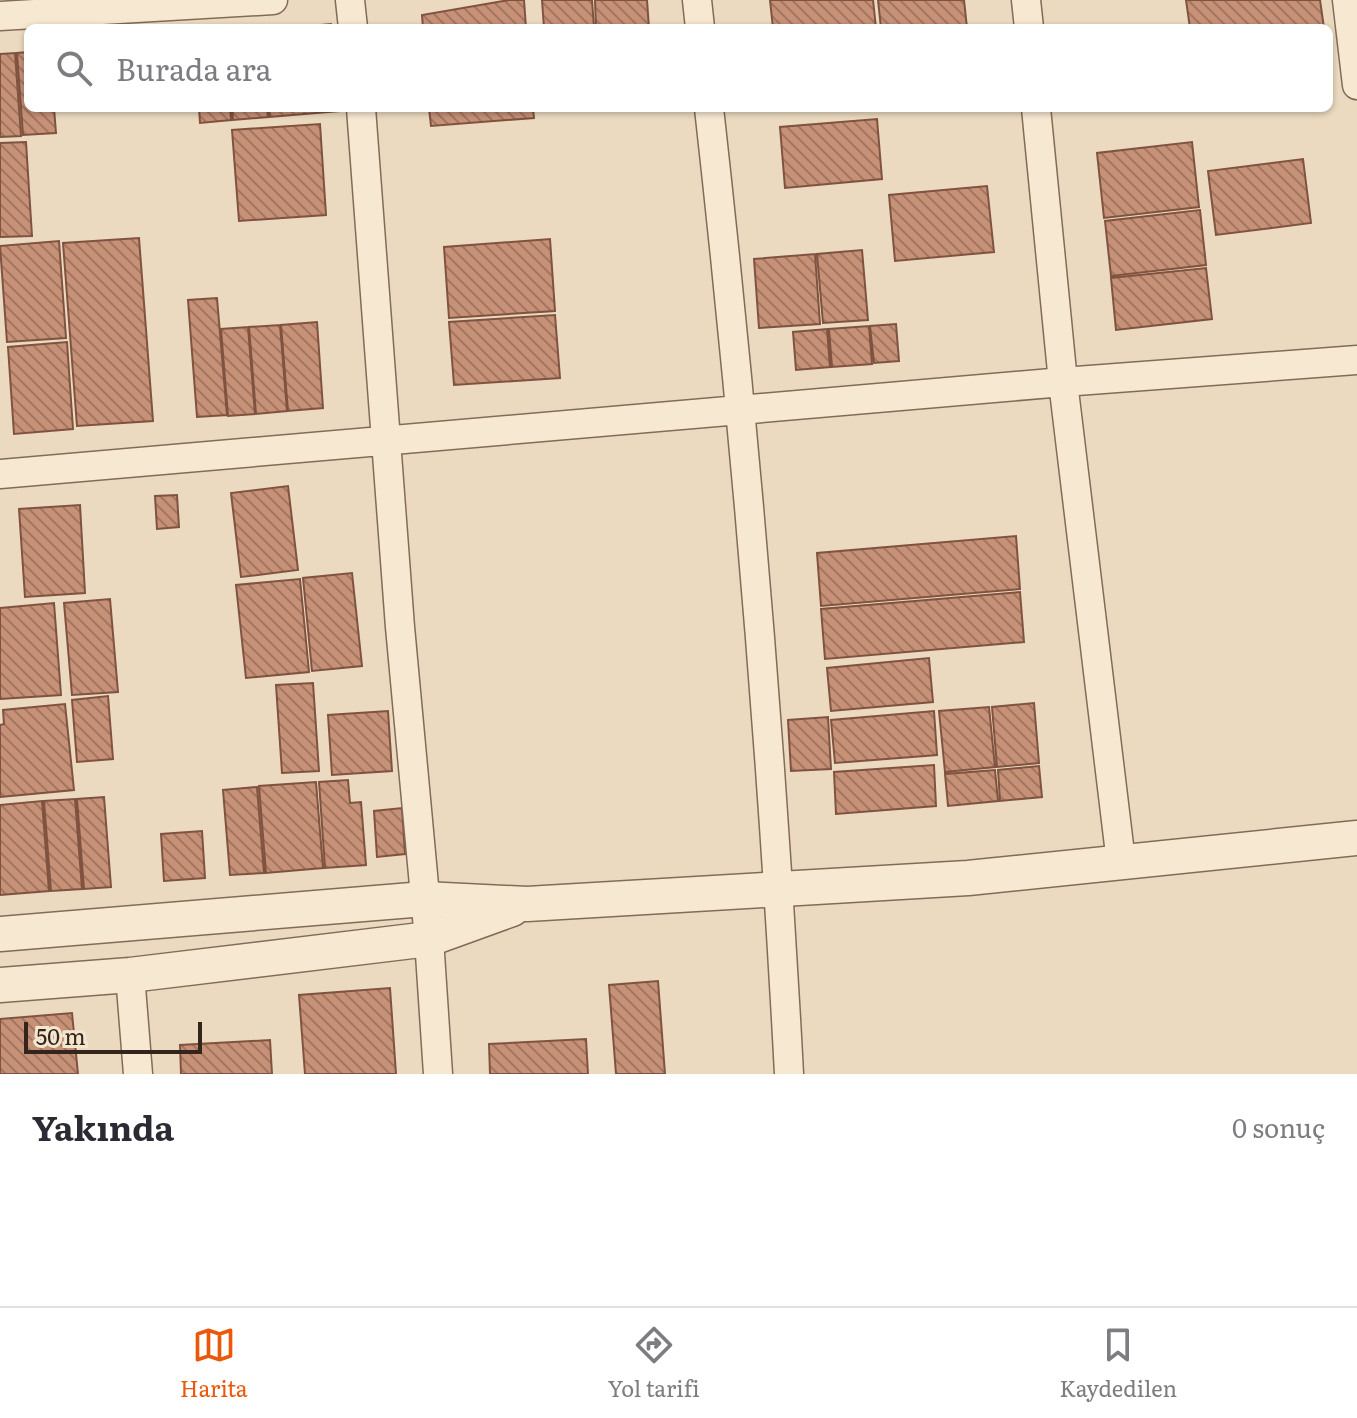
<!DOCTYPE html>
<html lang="tr">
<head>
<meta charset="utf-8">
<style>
  :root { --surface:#fff; --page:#f7f7f7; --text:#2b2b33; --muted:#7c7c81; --line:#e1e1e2; --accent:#ea580c }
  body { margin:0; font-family:Literata,serif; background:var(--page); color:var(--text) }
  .scale { position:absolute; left:24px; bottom:20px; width:178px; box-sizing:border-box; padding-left:8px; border:4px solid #33251c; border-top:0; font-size:22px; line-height:28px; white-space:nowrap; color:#33251c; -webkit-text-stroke:6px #f3e5ce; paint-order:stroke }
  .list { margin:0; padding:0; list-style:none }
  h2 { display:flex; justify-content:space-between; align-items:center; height:104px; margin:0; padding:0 32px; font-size:34px }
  h2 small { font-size:26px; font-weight:400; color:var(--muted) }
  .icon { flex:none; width:44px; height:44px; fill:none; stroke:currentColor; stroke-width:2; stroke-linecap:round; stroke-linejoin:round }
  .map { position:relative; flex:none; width:1357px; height:1074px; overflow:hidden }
  .search { position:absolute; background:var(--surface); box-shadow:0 2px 6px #0004; left:24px; right:24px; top:24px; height:88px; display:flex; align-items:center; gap:20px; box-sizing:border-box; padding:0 28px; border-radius:12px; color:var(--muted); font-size:30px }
  .sheet { height:232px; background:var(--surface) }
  nav { display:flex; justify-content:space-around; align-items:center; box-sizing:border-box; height:112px; border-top:2px solid var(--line); background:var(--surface); font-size:22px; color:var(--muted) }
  nav a { display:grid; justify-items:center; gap:4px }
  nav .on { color:var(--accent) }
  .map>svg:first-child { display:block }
  .building { fill:url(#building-back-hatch); stroke:#805340; stroke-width:2 }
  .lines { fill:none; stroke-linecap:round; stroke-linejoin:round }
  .minor-casing { stroke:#836b59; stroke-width:31 }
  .tertiary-casing { stroke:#836b59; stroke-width:37 }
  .minor { stroke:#f7e8d2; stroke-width:28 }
  .tertiary { stroke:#f7e8d2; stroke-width:34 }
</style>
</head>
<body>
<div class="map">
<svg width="1357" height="1074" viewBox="0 0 1357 1074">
  <defs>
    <pattern id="building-back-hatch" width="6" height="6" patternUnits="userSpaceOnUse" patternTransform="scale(2)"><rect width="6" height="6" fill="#c79177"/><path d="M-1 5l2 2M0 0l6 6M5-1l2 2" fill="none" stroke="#a27661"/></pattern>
  </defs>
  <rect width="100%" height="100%" fill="#ebdabf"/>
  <path class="building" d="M509,0H524L526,28H423L422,15Z
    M542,0H592L594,28H544Z
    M595,0H647L649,28H596Z
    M770,0H873L876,28H773Z
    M878,0H964L967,28H881Z
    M1186,0H1320L1324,28H1190Z
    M331,24L332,28H286Z
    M28,52V108H54L56,133L23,135L17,53Z
    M15,53L21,136L0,137V54Z
    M199,108H230L231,120L200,123Z
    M232,108H267L268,117L233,120Z
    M269,108H338L339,111L270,117Z
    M429,108H533L534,118L431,126Z
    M877,119L882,179L785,188L780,127Z
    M320,124L326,215L239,221L232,130Z
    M26,142L32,236L0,237V143Z
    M1192,142L1199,207L1104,218L1097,153Z
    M1303,159L1311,223L1216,235L1208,171Z
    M987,186L994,252L895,261L889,195Z
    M1200,210L1206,265L1111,276L1105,221Z
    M139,238L153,421L77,426L63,243Z
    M550,239L555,311L449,318L444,247Z
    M59,241L66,338L7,342L0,246Z
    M862,250L868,320L823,323L817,254Z
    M815,254L820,324L759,328L754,259Z
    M1206,268L1212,319L1116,330L1111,278Z
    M217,298L227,415L197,417L188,300Z
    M555,315L560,378L454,385L449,322Z
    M317,322L323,408L288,411L281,325Z
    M896,324L899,361L874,363L870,326Z
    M280,325L287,411L256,414L249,327Z
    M869,326L872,364L832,367L829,329Z
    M248,327L255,414L228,416L221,329Z
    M827,329L830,367L796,370L793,332Z
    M67,342L73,429L14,434L8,347Z
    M288,486L298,570L241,577L231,493Z
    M177,495L179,527L157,529L155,496Z
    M80,505L85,593L25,597L19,509Z
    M1016,536L1020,589L821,606L817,553Z
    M352,573L362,666L312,671L303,578Z
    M300,579L309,672L246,678L236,585Z
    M1020,592L1024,642L825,659L821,609Z
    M110,599L118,692L72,695L64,603Z
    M54,603L61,695L0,699V608Z
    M929,658L933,702L831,711L827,668Z
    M313,683L319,771L282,773L276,685Z
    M108,696L113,759L77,762L72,700Z
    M1034,703L1039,763L997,767L992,707Z
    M65,704L74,790L0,797V725L4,724L3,710Z
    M989,707L995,767L945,772L939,711Z
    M388,711L392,771L332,775L328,715Z
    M934,711L937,755L835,763L831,720Z
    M828,717L831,769L791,771L788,720Z
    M934,765L936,806L836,814L834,772Z
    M1039,766L1042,797L1000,801L998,770Z
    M995,770L998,801L948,806L945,774Z
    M348,780L350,803L361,802L366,865L325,868L319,782Z
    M316,782L323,868L266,873L259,786Z
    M257,787L264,873L230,875L223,790Z
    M104,797L111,887L84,889L77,799Z
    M75,799L82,889L51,891L44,801Z
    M42,801L49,891L0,895V805Z
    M402,808L405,854L377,857L374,811Z
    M202,831L205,878L164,881L161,834Z
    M658,981L665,1074H616L609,985Z
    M390,988L396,1074H305L299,995Z
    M72,1013L78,1074H0V1019Z
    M586,1039L588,1074H490L489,1044Z
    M270,1040L272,1074H181L180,1045Z"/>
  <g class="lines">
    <defs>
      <path id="minor" d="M350,0L353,28
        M697,0L700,28
        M1026,0L1029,28
        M1347,0L1357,85
        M0,16L273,0
        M361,108L400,627L429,939L438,1074
        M709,108C745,429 772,751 789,1074
        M0,474L1063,382L1036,108
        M1121,862L1063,382L1357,360
        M130,975L138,1074"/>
      <path id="tertiary" d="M0,934L424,899L527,904L968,878L1357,838
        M0,985L130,975L429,939L512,909"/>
    </defs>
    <use href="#minor" class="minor-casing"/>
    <use href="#tertiary" class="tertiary-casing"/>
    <use href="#minor" class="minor"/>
    <use href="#tertiary" class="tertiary"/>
  </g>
</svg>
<div class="scale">50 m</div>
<div class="search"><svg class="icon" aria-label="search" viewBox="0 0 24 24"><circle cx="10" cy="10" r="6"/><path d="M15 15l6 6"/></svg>Burada ara</div>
</div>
<section class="sheet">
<h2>Yakında<small>0 sonuç</small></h2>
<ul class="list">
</ul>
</section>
<nav>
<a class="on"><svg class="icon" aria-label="map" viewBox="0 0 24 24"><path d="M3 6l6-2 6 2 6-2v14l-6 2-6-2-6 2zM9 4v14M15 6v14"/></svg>Harita</a>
<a><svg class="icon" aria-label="directions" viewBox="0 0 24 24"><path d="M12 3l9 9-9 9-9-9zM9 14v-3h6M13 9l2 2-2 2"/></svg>Yol tarifi</a>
<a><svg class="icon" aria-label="saved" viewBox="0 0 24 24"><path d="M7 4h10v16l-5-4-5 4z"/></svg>Kaydedilen</a>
</nav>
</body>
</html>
